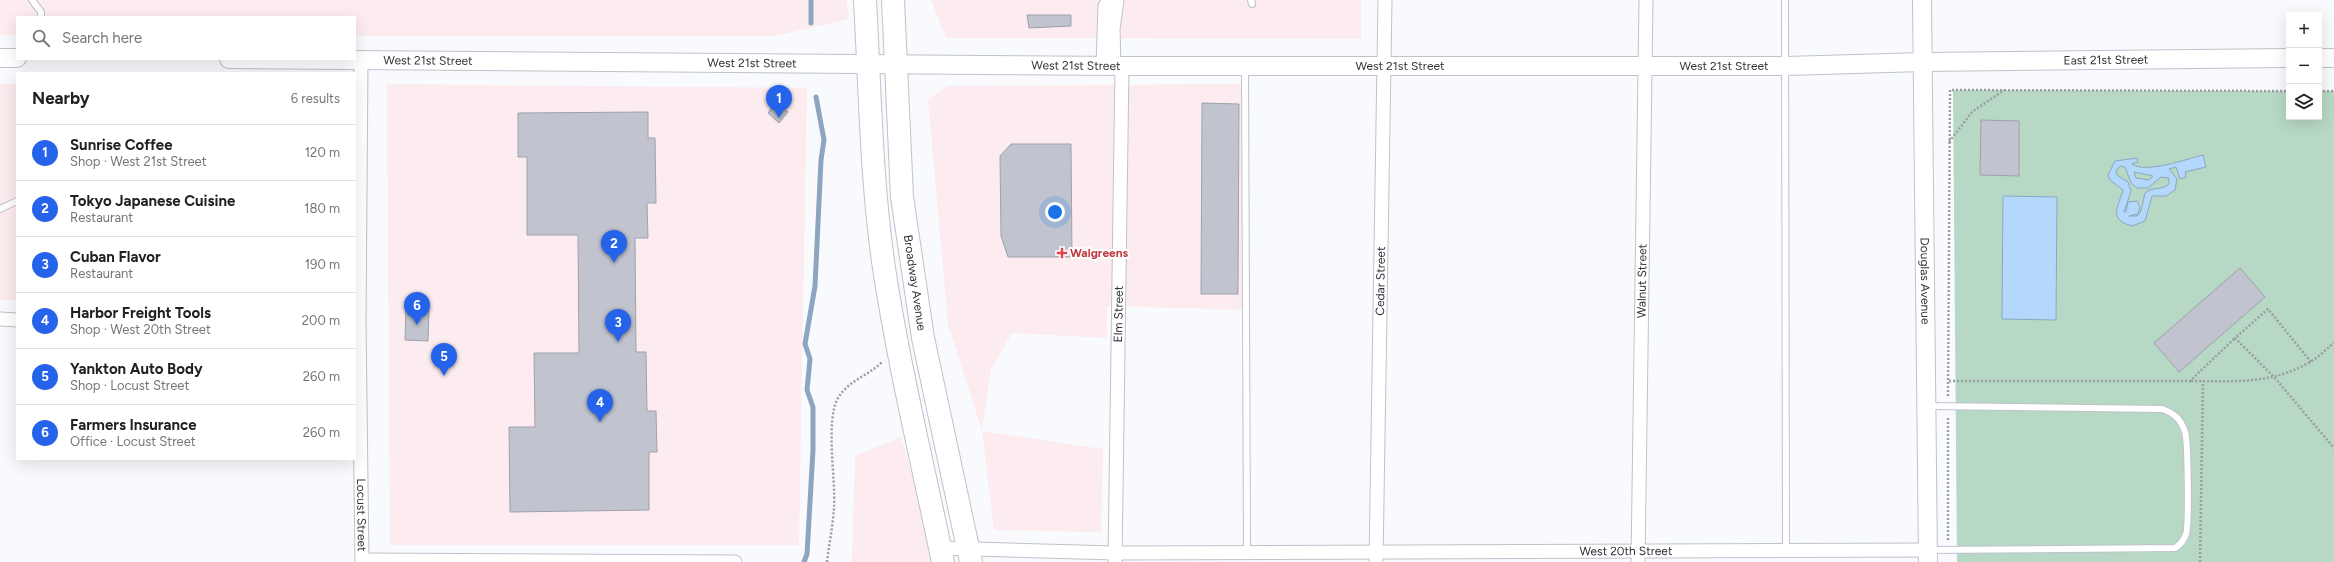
<!DOCTYPE html>
<html lang="en">
<head>
<meta charset="utf-8">
<style>
  :root { --surface:#fff; --page:#f2f2f2; --text:#202124; --muted:#757577; --line:#e0e0e0; --accent:#2563eb }
  body { margin:0; font-family:Figtree,sans-serif; background:var(--page); color:var(--text) }
  .controls { position:absolute; right:12px; top:12px; display:grid; overflow:hidden; border-radius:0px; box-shadow:0 4px 16px #0002 }
  .controls button { width:36px; height:36px; display:grid; place-items:center; padding:0; border:0; border-bottom:1px solid var(--line); background:var(--surface); color:var(--text); font:20px sans-serif }
  .you { position:absolute; left:1055px; top:212px; width:14px; height:14px; margin:-10px; border:3px solid #fff; border-radius:50%; background:#1a73e8; box-shadow:0 0 0 6px #1a73e833 }
  .badge { display:grid; place-items:center; width:26px; height:26px; border-radius:50%; background:var(--accent); color:#fff; font-size:13px; font-weight:700 }
  .pin { position:absolute; translate:-50% -33px; filter:drop-shadow(0 1px 2px #0008) }
  .pin::after { content:''; position:absolute; top:21px; width:14px; height:12px; background:inherit; clip-path:polygon(0 0,100% 0,50% 100%) }
  .list { margin:0; padding:0; list-style:none }
  h2 { display:flex; justify-content:space-between; align-items:center; height:52px; margin:0; padding:0 16px; font-size:17px }
  h2 small { font-size:13px; font-weight:400; color:var(--muted) }
  .list li { display:grid; grid-template-columns:26px 1fr auto; gap:12px; align-items:center; box-sizing:border-box; height:56px; padding:0 16px; border-top:1px solid var(--line) }
  .list b { display:block; font-size:15px; white-space:nowrap }
  .list p { margin:0; font-size:13px; white-space:nowrap; color:var(--muted) }
  .list em { font-size:13px; font-style:normal; color:var(--muted) }
  .icon { flex:none; width:22px; height:22px; fill:none; stroke:currentColor; stroke-width:2; stroke-linecap:round; stroke-linejoin:round }
  .map { position:relative; flex:none; width:2334px; height:562px; overflow:hidden }
  .search { position:absolute; background:var(--surface); box-shadow:0 4px 16px #0002; left:16px; top:16px; width:340px; height:44px; display:flex; align-items:center; gap:10px; box-sizing:border-box; padding:0 14px; border-radius:0px; color:var(--muted); font-size:15px }
  .panel { position:absolute; background:var(--surface); box-shadow:0 4px 16px #0002; left:16px; top:72px; width:340px; height:388px; border-radius:0px }
  .map>svg:first-child { display:block }
  .commercial { fill:#fcecef }
  .green { fill:#b6d8c4 }
  .water { fill:#b4d8fb; stroke:#8da6c0; fill-rule:evenodd }
  .lines { fill:none; stroke-linecap:round; stroke-linejoin:round }
  .stream { stroke:#8da6c0; stroke-width:5 }
  .building { fill:#c1c4ce; stroke:#9ea1ab }
  .lane-casing { stroke:#bfc2cc; stroke-width:8 }
  .street-casing { stroke:#bfc2cc; stroke-width:15 }
  .secondary-casing { stroke:#bfc2cc; stroke-width:20 }
  .highway-casing { stroke:#bfc2cc; stroke-width:24 }
  .path { stroke:#9c9da1; stroke-width:2.5; stroke-dasharray:2 2; stroke-linecap:butt }
  .lane { stroke:#fff; stroke-width:6 }
  .street { stroke:#fff; stroke-width:13 }
  .secondary { stroke:#fff; stroke-width:18 }
  .highway { stroke:#fff; stroke-width:22 }
  .health-dot { fill:#e0444e; stroke:#fff; stroke-width:1.5 }
  .labels { text-anchor:middle; stroke-width:4; stroke-linejoin:round; paint-order:stroke }
  .street-label { font-size:12px; fill:#323337; stroke:#fff }
  .health-label { font-size:12px; font-weight:bold; fill:#be3a42; stroke:#fff; text-anchor:start }
</style>
</head>
<body>
<div class="map">
<svg width="2334" height="562" viewBox="0 0 2334 562">
  <rect width="100%" height="100%" fill="#f9fafe"/>
  <path class="commercial" d="M0,0H847L848,19L776,36H355V17H17V35H0Z
    M931,0H1361V39L946,38Z
    M0,84H17V300H0Z
    M387,84L807,88L799,545H390Z
    M1247,84L1246,310L1107,306V338L1012,333L991,369L982,431L1103,449L1101,532L994,530L982,431L948,324L928,100L947,86Z
    M901,437L932,541L935,562H852L855,456Z"/>
  <path class="green" d="M1953,90L2289,91V117H2319V91H2334V562H1957Z"/>
  <path class="water" d="M2203,155L2206,167L2185,172L2186,177L2180,179L2176,167L2169,169L2177,179L2175,190L2166,196H2152L2145,221L2132,226C2107,219 2119,206 2123,190L2110,180L2108,175L2115,161L2137,158L2138,162L2132,164C2145,174 2187,159 2203,155ZM2120,166L2125,167L2131,183L2137,188H2148L2161,177L2169,178V184C2161,191 2153,186 2145,193L2141,211L2137,216H2129L2138,214L2140,207L2137,201L2128,202L2126,212H2124L2131,191L2128,182L2117,175L2116,171ZM2134,172L2153,176L2149,180L2136,178Z
    M2003,196L2057,197L2056,320L2002,319Z"/>
  <g class="lines">
    <path class="stream" d="M811,0V23
      M804,562L807,554L813,450V407L807,390L810,359L805,344L815,286L821,160L824,140L816,97"/>
  </g>
  <path class="building" d="M1027,15H1071V26L1029,28Z
    M775,103L788,112L779,123L768,113Z
    M1202,103L1239,104L1238,294H1201Z
    M648,112V138H655L656,203H647L648,238H635L636,352H646L647,411H656L657,452H649V510L510,512L509,427H535L534,353H579L578,235H527V157H518V113Z
    M1981,120L2019,121V176L1980,175Z
    M1011,144H1071L1072,257H1008L1001,236L1000,156Z
    M2240,268L2265,297L2179,372L2154,343Z
    M406,309L429,310L428,341L405,340Z"/>
  <g class="lines">
    <defs>
      <path id="lane" d="M32,0L41,12V17
        M1251,0L1252,4
        M1785,0L1786,551
        M1245,67L1247,553
        M0,209L17,201
        M1928,406L2162,409C2174,413 2181,419 2185,432C2188,439 2189,527 2186,534C2184,540 2180,545 2175,548L1930,550"/>
      <g id="street">
        <path id="s1" d="M361,61L359,323L362,562"/>
        <path d="M1103,65L1105,6L1109,0"/>
        <path d="M1114,65L1113,29L1117,0"/>
        <path d="M0,319L17,320"/>
        <path id="s2" d="M940,548L1115,553L1928,550"/>
        <path d="M362,560L735,562"/>
        <path id="s3" d="M1115,562L1122,66"/>
        <path id="s4" d="M1376,562L1385,0"/>
        <path id="s5" d="M1638,562L1646,0"/>
      </g>
      <g id="secondary">
        <path id="s6" d="M1922,0L1928,562"/>
        <path d="M0,58H17"/>
        <path d="M2319,58H2334"/>
        <path id="s7" d="M229,59L1122,66H1786L1923,62L2289,58"/>
      </g>
      <g id="highway">
        <path d="M865,0C870,89 871,180 884,268C899,367 923,465 943,562"/>
        <path id="s8" d="M893,0L902,197L923,338L971,562"/>
      </g>
    </defs>
    <use href="#lane" class="lane-casing"/>
    <use href="#street" class="street-casing"/>
    <use href="#secondary" class="secondary-casing"/>
    <use href="#highway" class="highway-casing"/>
    <path class="path" d="M2319,91H2334
      M1949,142L1972,112L2004,90
      M2311,362L2268,309L2235,338L2275,378L2334,448
      M1949,381H2190L2235,338
      M2191,381C2234,381 2271,385 2310,362C2319,357 2326,349 2334,343
      M1948,396L1950,90L2289,91
      M1948,540V417
      M827,562C829,544 833,526 834,507C836,480 825,421 838,398C849,380 868,376 882,362
      M2200,562L2203,381"/>
    <use href="#lane" class="lane"/>
    <use href="#street" class="street"/>
    <use href="#secondary" class="secondary"/>
    <use href="#highway" class="highway"/>
  </g>
  <path class="health-dot" d="M1060 247h4v4h4v4h-4v4h-4v-4h-4v-4h4z"/>
  <g class="labels">
    <g class="street-label">
      <text dy="4" stroke="none"><textPath href="#s7" startOffset="1877">East 21st Street</textPath></text>
      <text dy="4" stroke="none"><textPath href="#s7" startOffset="199">West 21st Street</textPath></text>
      <text dy="4" stroke="none"><textPath href="#s7" startOffset="523">West 21st Street</textPath></text>
      <text dy="4" stroke="none"><textPath href="#s7" startOffset="847">West 21st Street</textPath></text>
      <text dy="4" stroke="none"><textPath href="#s7" startOffset="1171">West 21st Street</textPath></text>
      <text dy="4" stroke="none"><textPath href="#s7" startOffset="1495">West 21st Street</textPath></text>
      <text dy="4" stroke="none"><textPath href="#s4" startOffset="281">Cedar Street</textPath></text>
      <text dy="4" stroke="none"><textPath href="#s5" startOffset="281">Walnut Street</textPath></text>
      <text dy="4" stroke="none"><textPath href="#s6" startOffset="281">Douglas Avenue</textPath></text>
      <text dy="4" stroke="none"><textPath href="#s8" startOffset="284">Broadway Avenue</textPath></text>
      <text dy="4" stroke="none"><textPath href="#s3" startOffset="248">Elm Street</textPath></text>
      <text dy="4" stroke="none"><textPath href="#s1" startOffset="454">Locust Street</textPath></text>
      <text dy="4" stroke="none"><textPath href="#s2" startOffset="686">West 20th Street</textPath></text>
    </g>
    <g class="health-label">
      <text x="1070" y="257">Walgreens</text>
    </g>
  </g>
</svg>
<div class="controls">
<button>+</button>
<button>−</button>
<button><svg class="icon" aria-label="layers" viewBox="0 0 24 24"><path d="M12 4l9 5-9 5-9-5zM3 14l9 5 9-5"/></svg></button>
</div>
<div class="you"></div>
<div class="pin badge" style="left:779px;top:118px">1</div>
<div class="pin badge" style="left:614px;top:263px">2</div>
<div class="pin badge" style="left:618px;top:342px">3</div>
<div class="pin badge" style="left:600px;top:422px">4</div>
<div class="pin badge" style="left:444px;top:376px">5</div>
<div class="pin badge" style="left:417px;top:325px">6</div>
<div class="search"><svg class="icon" aria-label="search" viewBox="0 0 24 24"><circle cx="10" cy="10" r="6"/><path d="M15 15l6 6"/></svg>Search here</div>
<section class="panel">
<h2>Nearby<small>6 results</small></h2>
<ul class="list">
<li><span class="badge">1</span><div><b>Sunrise Coffee</b><p>Shop · West 21st Street</p></div><em>120 m</em></li>
<li><span class="badge">2</span><div><b>Tokyo Japanese Cuisine</b><p>Restaurant</p></div><em>180 m</em></li>
<li><span class="badge">3</span><div><b>Cuban Flavor</b><p>Restaurant</p></div><em>190 m</em></li>
<li><span class="badge">4</span><div><b>Harbor Freight Tools</b><p>Shop · West 20th Street</p></div><em>200 m</em></li>
<li><span class="badge">5</span><div><b>Yankton Auto Body</b><p>Shop · Locust Street</p></div><em>260 m</em></li>
<li><span class="badge">6</span><div><b>Farmers Insurance</b><p>Office · Locust Street</p></div><em>260 m</em></li>
</ul>
</section>
</div>
</body>
</html>
